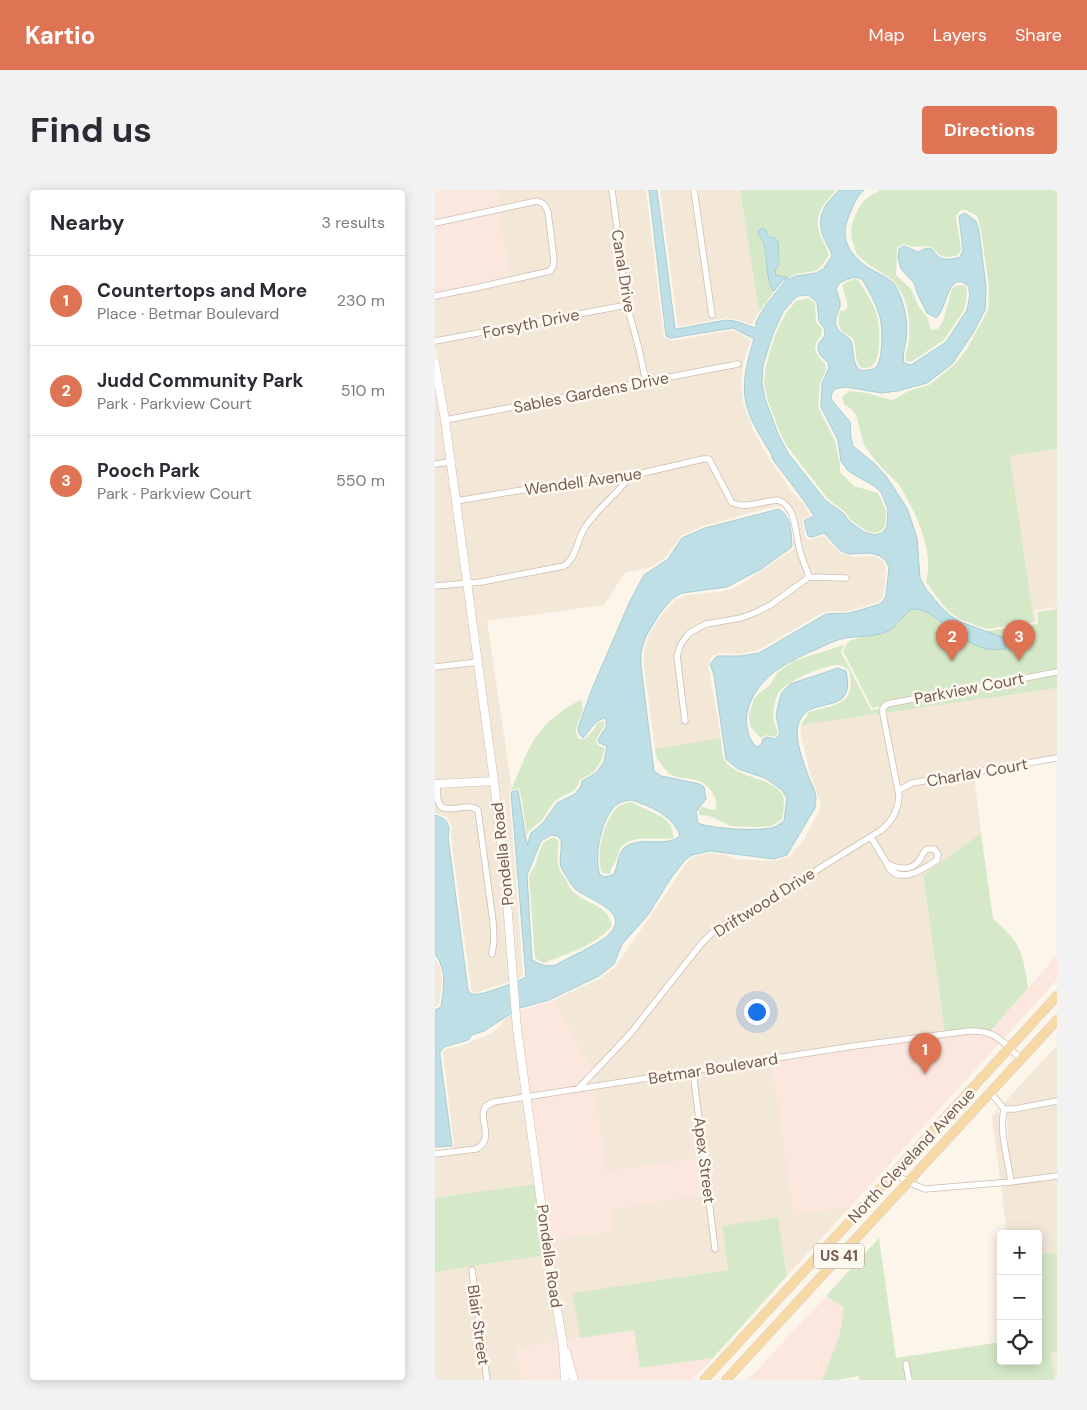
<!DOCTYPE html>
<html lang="en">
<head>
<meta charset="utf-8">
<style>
  :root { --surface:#fff; --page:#f2f2f3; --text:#2b2b33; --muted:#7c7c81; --line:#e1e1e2; --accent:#df7455 }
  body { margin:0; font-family:"DM Sans",sans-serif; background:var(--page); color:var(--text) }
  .controls { position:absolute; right:15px; bottom:15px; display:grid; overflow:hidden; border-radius:5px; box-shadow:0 2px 12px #0003 }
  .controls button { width:45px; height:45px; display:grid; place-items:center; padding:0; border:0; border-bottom:1px solid var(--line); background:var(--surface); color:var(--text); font:25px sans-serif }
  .you { position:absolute; left:321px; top:821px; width:18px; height:18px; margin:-12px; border:4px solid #fff; border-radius:50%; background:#1a73e8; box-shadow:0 0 0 8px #1a73e833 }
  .badge { display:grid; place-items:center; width:32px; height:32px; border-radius:50%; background:var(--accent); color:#fff; font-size:16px; font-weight:700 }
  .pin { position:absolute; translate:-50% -41px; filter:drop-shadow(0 1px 2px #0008) }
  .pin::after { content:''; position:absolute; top:26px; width:18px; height:15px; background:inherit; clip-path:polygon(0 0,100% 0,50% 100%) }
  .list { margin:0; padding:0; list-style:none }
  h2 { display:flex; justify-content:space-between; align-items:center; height:65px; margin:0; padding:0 20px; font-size:21px }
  h2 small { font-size:16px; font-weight:400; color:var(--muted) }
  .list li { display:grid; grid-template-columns:32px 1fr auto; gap:15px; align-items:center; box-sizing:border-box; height:90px; padding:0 20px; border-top:1px solid var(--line) }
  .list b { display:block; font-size:19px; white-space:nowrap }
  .list p { margin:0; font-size:16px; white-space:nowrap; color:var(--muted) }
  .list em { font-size:16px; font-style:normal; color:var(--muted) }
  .icon { flex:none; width:28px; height:28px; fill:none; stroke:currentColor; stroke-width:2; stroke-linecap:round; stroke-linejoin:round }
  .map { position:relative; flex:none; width:622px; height:1190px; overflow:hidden; border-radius:5px }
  header { display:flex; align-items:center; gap:30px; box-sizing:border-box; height:70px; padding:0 25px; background:var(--accent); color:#fff }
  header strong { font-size:24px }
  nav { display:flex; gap:28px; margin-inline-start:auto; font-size:18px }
  .intro { display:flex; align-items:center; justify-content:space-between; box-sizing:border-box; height:120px; padding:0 30px }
  h1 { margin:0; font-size:35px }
  .button { padding:12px 22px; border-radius:5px; background:var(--accent); color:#fff; font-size:18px; font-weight:700 }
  main { display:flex; gap:30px; padding:0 30px }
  aside { flex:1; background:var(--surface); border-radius:5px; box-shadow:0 2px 12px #0003 }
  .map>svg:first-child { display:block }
  .residential { fill:#f3e7d8 }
  .commercial { fill:#fbe7de }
  .green { fill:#d5e9c8 }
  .water { fill:#bedfe5; stroke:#a5ced6; fill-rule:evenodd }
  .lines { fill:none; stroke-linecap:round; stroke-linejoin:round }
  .street-casing { stroke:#cebdb0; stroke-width:7 }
  .secondary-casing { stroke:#d3bfb0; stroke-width:9 }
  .primary-casing { stroke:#d9d1cd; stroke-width:10 }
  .street { stroke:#fff; stroke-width:5.5 }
  .secondary { stroke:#fff; stroke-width:8 }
  .primary { stroke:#f7d9a6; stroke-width:9 }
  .labels { text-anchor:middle; stroke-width:5; stroke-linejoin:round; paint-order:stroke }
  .shield { fill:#fef9f0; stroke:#9f8b7f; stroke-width:1 }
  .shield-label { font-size:15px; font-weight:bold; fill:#765c4e }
  .street-label { font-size:16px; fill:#765c4e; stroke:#fef9f0 }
</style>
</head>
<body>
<header>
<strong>Kartio</strong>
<nav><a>Map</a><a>Layers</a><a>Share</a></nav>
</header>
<div class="intro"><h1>Find us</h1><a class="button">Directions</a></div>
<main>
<aside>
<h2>Nearby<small>3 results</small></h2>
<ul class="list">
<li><span class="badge">1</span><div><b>Countertops and More</b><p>Place · Betmar Boulevard</p></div><em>230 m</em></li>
<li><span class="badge">2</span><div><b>Judd Community Park</b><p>Park · Parkview Court</p></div><em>510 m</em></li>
<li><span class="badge">3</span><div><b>Pooch Park</b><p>Park · Parkview Court</p></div><em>550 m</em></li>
</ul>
</aside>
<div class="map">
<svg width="622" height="1190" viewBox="0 0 622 1190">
  <rect width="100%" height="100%" fill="#fcf5ea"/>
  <path class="residential" d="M61,0H211L229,147L237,151L298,140L316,150L308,174L306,193L308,213L318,240L335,270L359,304L369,314L375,326L367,331L370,346L373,350L388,346L406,363L419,367L440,366L447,371L451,377L449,405L443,412L415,421L389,422L323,460L306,464L284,463L277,466L273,474L286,548L220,559L209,475V462L213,447L227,424L241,409L253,405L285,402L300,398L359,359L357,329L353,321L345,316L330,319L269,336L246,346L231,367L217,377L190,383L169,415L52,431L77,599L74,602L88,784L87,786L81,789L13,229L0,156V108L75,95Z
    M225,0H305L324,122L318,131V135L301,129L291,128L243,137Z
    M0,191L7,230L55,588L0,592Z
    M622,259V417L600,420L601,432H599L575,266Z
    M622,498V570L539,585L546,643L488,685L510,843L420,860L337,872L359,1024L416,1016L352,1086L343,1027L287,1036L293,1080L139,1103L145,1148L131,1150L115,1050L179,1041L176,1019L270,967L171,982L158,885L119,810L166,788L181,776L253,671L258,667L275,663L292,665L300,669L339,671L355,666L368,651L385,619L386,614L375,583L366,546V535Z
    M56,594L67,687L75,792L64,795L40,803L38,802L36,799L16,647L17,638L15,631L10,626L0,623V597Z
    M0,768L5,777L7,790L4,815L0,817Z
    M78,824L101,994L0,1008V961L16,959L19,955L8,863L9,860L26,856L57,843L65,836L69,830Z
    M622,855V905L621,909L580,916H571L569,913Z
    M622,914V1062L603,1064V1044H572L557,926L564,917L567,955L573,995H579L573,955L572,922H581Z
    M111,1065L125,1151L82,1158L86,1190H0V1082Z
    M622,1162V1190H620L616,1163Z"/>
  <path class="commercial" d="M0,0H61L75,95L0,108Z
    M622,765V790L416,1016L359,1025L336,872L419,860L418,857L504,843H554Z
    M119,810L158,885L171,981L270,967L275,1004L177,1019L180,1041L115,1050L84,821Z
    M391,1106L409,1118L408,1131L402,1156L387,1190H313Z
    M199,1140L206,1178L278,1168L257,1190H142L131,1150Z
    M125,1151L127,1190H86L81,1158Z"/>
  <path class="green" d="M305,0H401C388,14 377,27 386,47C389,53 392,58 394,65L386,77L380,81L361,84L353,88L341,86L340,80C348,71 344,49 332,45C331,44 326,45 324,45C333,62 330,83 338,100H340L324,122Z
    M445,0H622V259L575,266L599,432L551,439L527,430L517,424L508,415L491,392C500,362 480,320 464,295C460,290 455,286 450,281C443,274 434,263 429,254C423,240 426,221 409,215L407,207L414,201L432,203L456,210L460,209L473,201L494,195L519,175L532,159L553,120L554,97L546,40L542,26L531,20H526L521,26L526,60L523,65C510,68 506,69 498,58L492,56L477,57L469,54L462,58L461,85L476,99L484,117L492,127L496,140L503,139L508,131L517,99L521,96L528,95L531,97L532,104L529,120L509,150L476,172L471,171C470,163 474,156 474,148C475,135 474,119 468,106C458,82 441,84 424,66C420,63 420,57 418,53C413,40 419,24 427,13C431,7 439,4 445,0Z
    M419,89L423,90C431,103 441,116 443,131C445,143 447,178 431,178C427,178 426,178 424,175C419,167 422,157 418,149C415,145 412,145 409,143C402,137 403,128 405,121L411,120C416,111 406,103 408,94Z
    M373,108L380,113L381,132L387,139L386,146L381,152L380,159L383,166L390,174L391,180L385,193L383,217L400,251L405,275V282L419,296L443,303L451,320V327L450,336L446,341L440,343L430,340L417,331L410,322L393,309L352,256L345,243L332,208L329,193L331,176L340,145L351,123L361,111Z
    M481,415L524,445L603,434L602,422L622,419V482L613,480L582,487L563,489L550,494L461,509L447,516L437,518L408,461L414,451L463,435L472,421Z
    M409,455L406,462L436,520L448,518L462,512L622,485V498L366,535L374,522C401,514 422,515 414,480C411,478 407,475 403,475C389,475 352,491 344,502C339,511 337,523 339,533C341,537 342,539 343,544L340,547L332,545L326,548L315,536L314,525L319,509L323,504L335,495L342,483L358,471Z
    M146,510C146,511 148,517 148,518C147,529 136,538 144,549H150L158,541L163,532L169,531V536L161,550L162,555L170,558L166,571L159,582L145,590C141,603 132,603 121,610C115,615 112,624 107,630C102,635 96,638 92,644L85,600L83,598L77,600V598C95,555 102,532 146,510Z
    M286,548C287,554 286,565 290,571C302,589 340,587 348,606C350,613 348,623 347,629L337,636L322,637L296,636L274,626L264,625V620L267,617L277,620L281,619C283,608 275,596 266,592C256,587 244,590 234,584C228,576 220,569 220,559Z
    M196,612L229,628L236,636L239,648C223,651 202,644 188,655C183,659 184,665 181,670C179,675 175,678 175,684L167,683C160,666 169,628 184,616C187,614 192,613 196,612Z
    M546,643L558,729C586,752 588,763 593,798L554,843H510L488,685Z
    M116,648H121L123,651C124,660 121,670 124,678C125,682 128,684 130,688C132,691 133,695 135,698C147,715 173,712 177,736C160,756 132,764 108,773L100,768L94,686L101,674L102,668L108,653Z
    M101,994L111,1065L0,1082V1008Z
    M343,1027L352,1086L278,1168L205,1178L199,1140L145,1148L138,1103L293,1080L287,1036Z
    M444,1048L461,1168L566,1152V1171H603V1064L622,1062V1162L616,1163L620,1190H424V1186L401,1190H387C397,1166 407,1144 409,1118L391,1106Z"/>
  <path class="water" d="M214,0H222L240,138L242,139L291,130L300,131L321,138V132L331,115L350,91L361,86L381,83L388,79L397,66C395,57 389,51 387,43C382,22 391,14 404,0H429C421,7 418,16 414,26C403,50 417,68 437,80C443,83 452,87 457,92C461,95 464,103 466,108C471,121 473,137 471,150C470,158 467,165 469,173L476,175L511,152L532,120L535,104L533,96C513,78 512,120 501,128L492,123L482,103L479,93L466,79L463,68L464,59L469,56L483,62L492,58L497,59C505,72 512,70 525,67L528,60L524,26L530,23L541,31L544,41L551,97L550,120L538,143L517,174L492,193L462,201L447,203L410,197L400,199L397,203L396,209L415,232L416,248L418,256L440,274L451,286L472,318L482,348L485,388L491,399L506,417L516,426L526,432L569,448L572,454L570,459C540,463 525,445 503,430C495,424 489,419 479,419C470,419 465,437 451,442C438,447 424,446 410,448C400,450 391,455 382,459C351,472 320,488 312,523C310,535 313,550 322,557L326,555L328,549L332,547L340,549L345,544L341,525L346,504L355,494L403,478L411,481C422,529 375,503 364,532C358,547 369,574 374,588C377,594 380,601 381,607C381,610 380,614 380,618L352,665L339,669L275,661L257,665L250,670L236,688L213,725L187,754L179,774L164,786L114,810L85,818L49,841L37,845L33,850L9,857L5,862V866L17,956L0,957V820L6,817C9,797 12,780 0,764V625C12,628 16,635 13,647L33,800L36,804C45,807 81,792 91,787L76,602L83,600L92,655L96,643L108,633L122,613L140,604L146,596L147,591L161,583L169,572L172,556L164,553L163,550L171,537V530L169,528L162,531L148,548L144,544L143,538L157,499L195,411L209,385L233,369L247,348L270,338L344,319C357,327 356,343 357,357L326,379L292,397L247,403L238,408L225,423L211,446L206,462V476L219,581L226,586L265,594L269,597L271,609L261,622L263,633C277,639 320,641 335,638C341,638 345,633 349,631L352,608L347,600L330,588L303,579L291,569L279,485L275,474L282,466H306L324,463L391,424L415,423L445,414L448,411L451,406L454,377L451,371L445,366L436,363L414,364L406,361L389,343L377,347L373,346L369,331L379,326C367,306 351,288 337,268V265C307,218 302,203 319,149L298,138L236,148L231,146ZM419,87L427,89C434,101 441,113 445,127C448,138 448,166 442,176C440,179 436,180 432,180C428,181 425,181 422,177C417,169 419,159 416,151C412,144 404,145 401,135C399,128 404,122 405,116C406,111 402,103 401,98L406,92ZM373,105L382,112L384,131L389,138L390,143L389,147L384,153L383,158L385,165L393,173L394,178L387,193L386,217L403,250L406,271L413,281L439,296L446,302L453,319L452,337L447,343L440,345L429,342L415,332L408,323L390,310L353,263L343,244L330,209L327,193L328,175L338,144L348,122L359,109L363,106ZM196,610C215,616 239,626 245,646C229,659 202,644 188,659C182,666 183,678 178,685L170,687L165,685C158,667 167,623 184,613C187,611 192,611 196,610ZM116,645L122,646L126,650C127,659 124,669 126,677C127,679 138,698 140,699C155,711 200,722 171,747C160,756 134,767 121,775C111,777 106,775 97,770L92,685L106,651Z
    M327,38L330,39L334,47L340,48L343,52L344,74L340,80L341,85L353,88L348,90L340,100L338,101C330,86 333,68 328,52C326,48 324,45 323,41Z"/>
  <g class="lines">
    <defs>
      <path id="street" d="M177,0L192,115L204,159L211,192
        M259,0L277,125
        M0,33L102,11L109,14L113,22L119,70L118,76L115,81L45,97L0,106
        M0,151L192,115
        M10,230L303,174
        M0,274L16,272
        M21,311L160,288L188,285L195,286L268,269H274L297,313C311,319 328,311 343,310C361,316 360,341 364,357C366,367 371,377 374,387
        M0,396L46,392L129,376C141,368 142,351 149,339C161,319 182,305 195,286
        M0,477L43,472
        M250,531L242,466L246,454L254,443L271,434L306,428L322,422L337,414L374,387L411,388
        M2,594L3,611L6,617C18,623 32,612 43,620L58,732L59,750L57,764
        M464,600L477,593L622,568
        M436,647L452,674
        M492,659H499L503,664L502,670C488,680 462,696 452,674C463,678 474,682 483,672C487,667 487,663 492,659Z
        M258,881L280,1059
        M143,899L195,844L266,754L276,744L293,732L347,704L385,678L445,641C457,632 463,621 464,606L448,524V518L452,514L622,482
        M555,902L569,919C564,943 573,968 576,992
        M569,919H580L622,911
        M0,964L41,959C65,947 33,920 59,912L419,856L534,841C562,840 567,852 586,869
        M460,983L472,992L490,999L576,992L622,986
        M37,1080L52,1190
        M471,1174L474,1190"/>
      <path id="secondary" d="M0,173L10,230L59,591L70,686L82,839L114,1070L128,1155L130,1190
        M0,594L59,591
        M131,1162L139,1190"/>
      <path id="primary" d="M269,1190L622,806
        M291,1190L622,830"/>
    </defs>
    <use href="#street" class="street-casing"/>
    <use href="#secondary" class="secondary-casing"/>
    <use href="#primary" class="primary-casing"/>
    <use href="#street" class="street"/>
    <use href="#secondary" class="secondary"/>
    <use href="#primary" class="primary"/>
  </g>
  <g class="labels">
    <rect class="shield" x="379" y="1053.5" width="50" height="25" rx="4"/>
    <g class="shield-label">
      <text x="404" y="1071">US 41</text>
    </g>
    <g class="street-label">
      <text transform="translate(189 81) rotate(81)" y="6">Canal Drive</text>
      <text transform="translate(96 133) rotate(-11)" y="6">Forsyth Drive</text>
      <text transform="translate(156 202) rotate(-11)" y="6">Sables Gardens Drive</text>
      <text transform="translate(148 291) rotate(-8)" y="6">Wendell Avenue</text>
      <text transform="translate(534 498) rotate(-11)" y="6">Parkview Court</text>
      <text transform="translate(542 582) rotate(-10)" y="6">Charlav Court</text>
      <text transform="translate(67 664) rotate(-96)" y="6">Pondella Road</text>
      <text transform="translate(329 712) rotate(-32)" y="6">Driftwood Drive</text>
      <text transform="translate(278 878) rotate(-9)" y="6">Betmar Boulevard</text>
      <text transform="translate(476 965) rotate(-47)" y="6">North Cleveland Avenue</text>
      <text transform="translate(270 970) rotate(83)" y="6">Apex Street</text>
      <text transform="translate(115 1066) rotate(82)" y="6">Pondella Road</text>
      <text transform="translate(44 1135) rotate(82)" y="6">Blair Street</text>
    </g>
  </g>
</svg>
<div class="controls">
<button>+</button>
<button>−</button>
<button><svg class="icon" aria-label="locate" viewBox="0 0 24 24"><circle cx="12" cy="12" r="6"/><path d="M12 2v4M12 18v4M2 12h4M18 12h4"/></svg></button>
</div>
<div class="you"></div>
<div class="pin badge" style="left:490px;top:884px">1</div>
<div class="pin badge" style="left:517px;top:471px">2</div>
<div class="pin badge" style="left:584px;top:471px">3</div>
</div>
</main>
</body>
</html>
